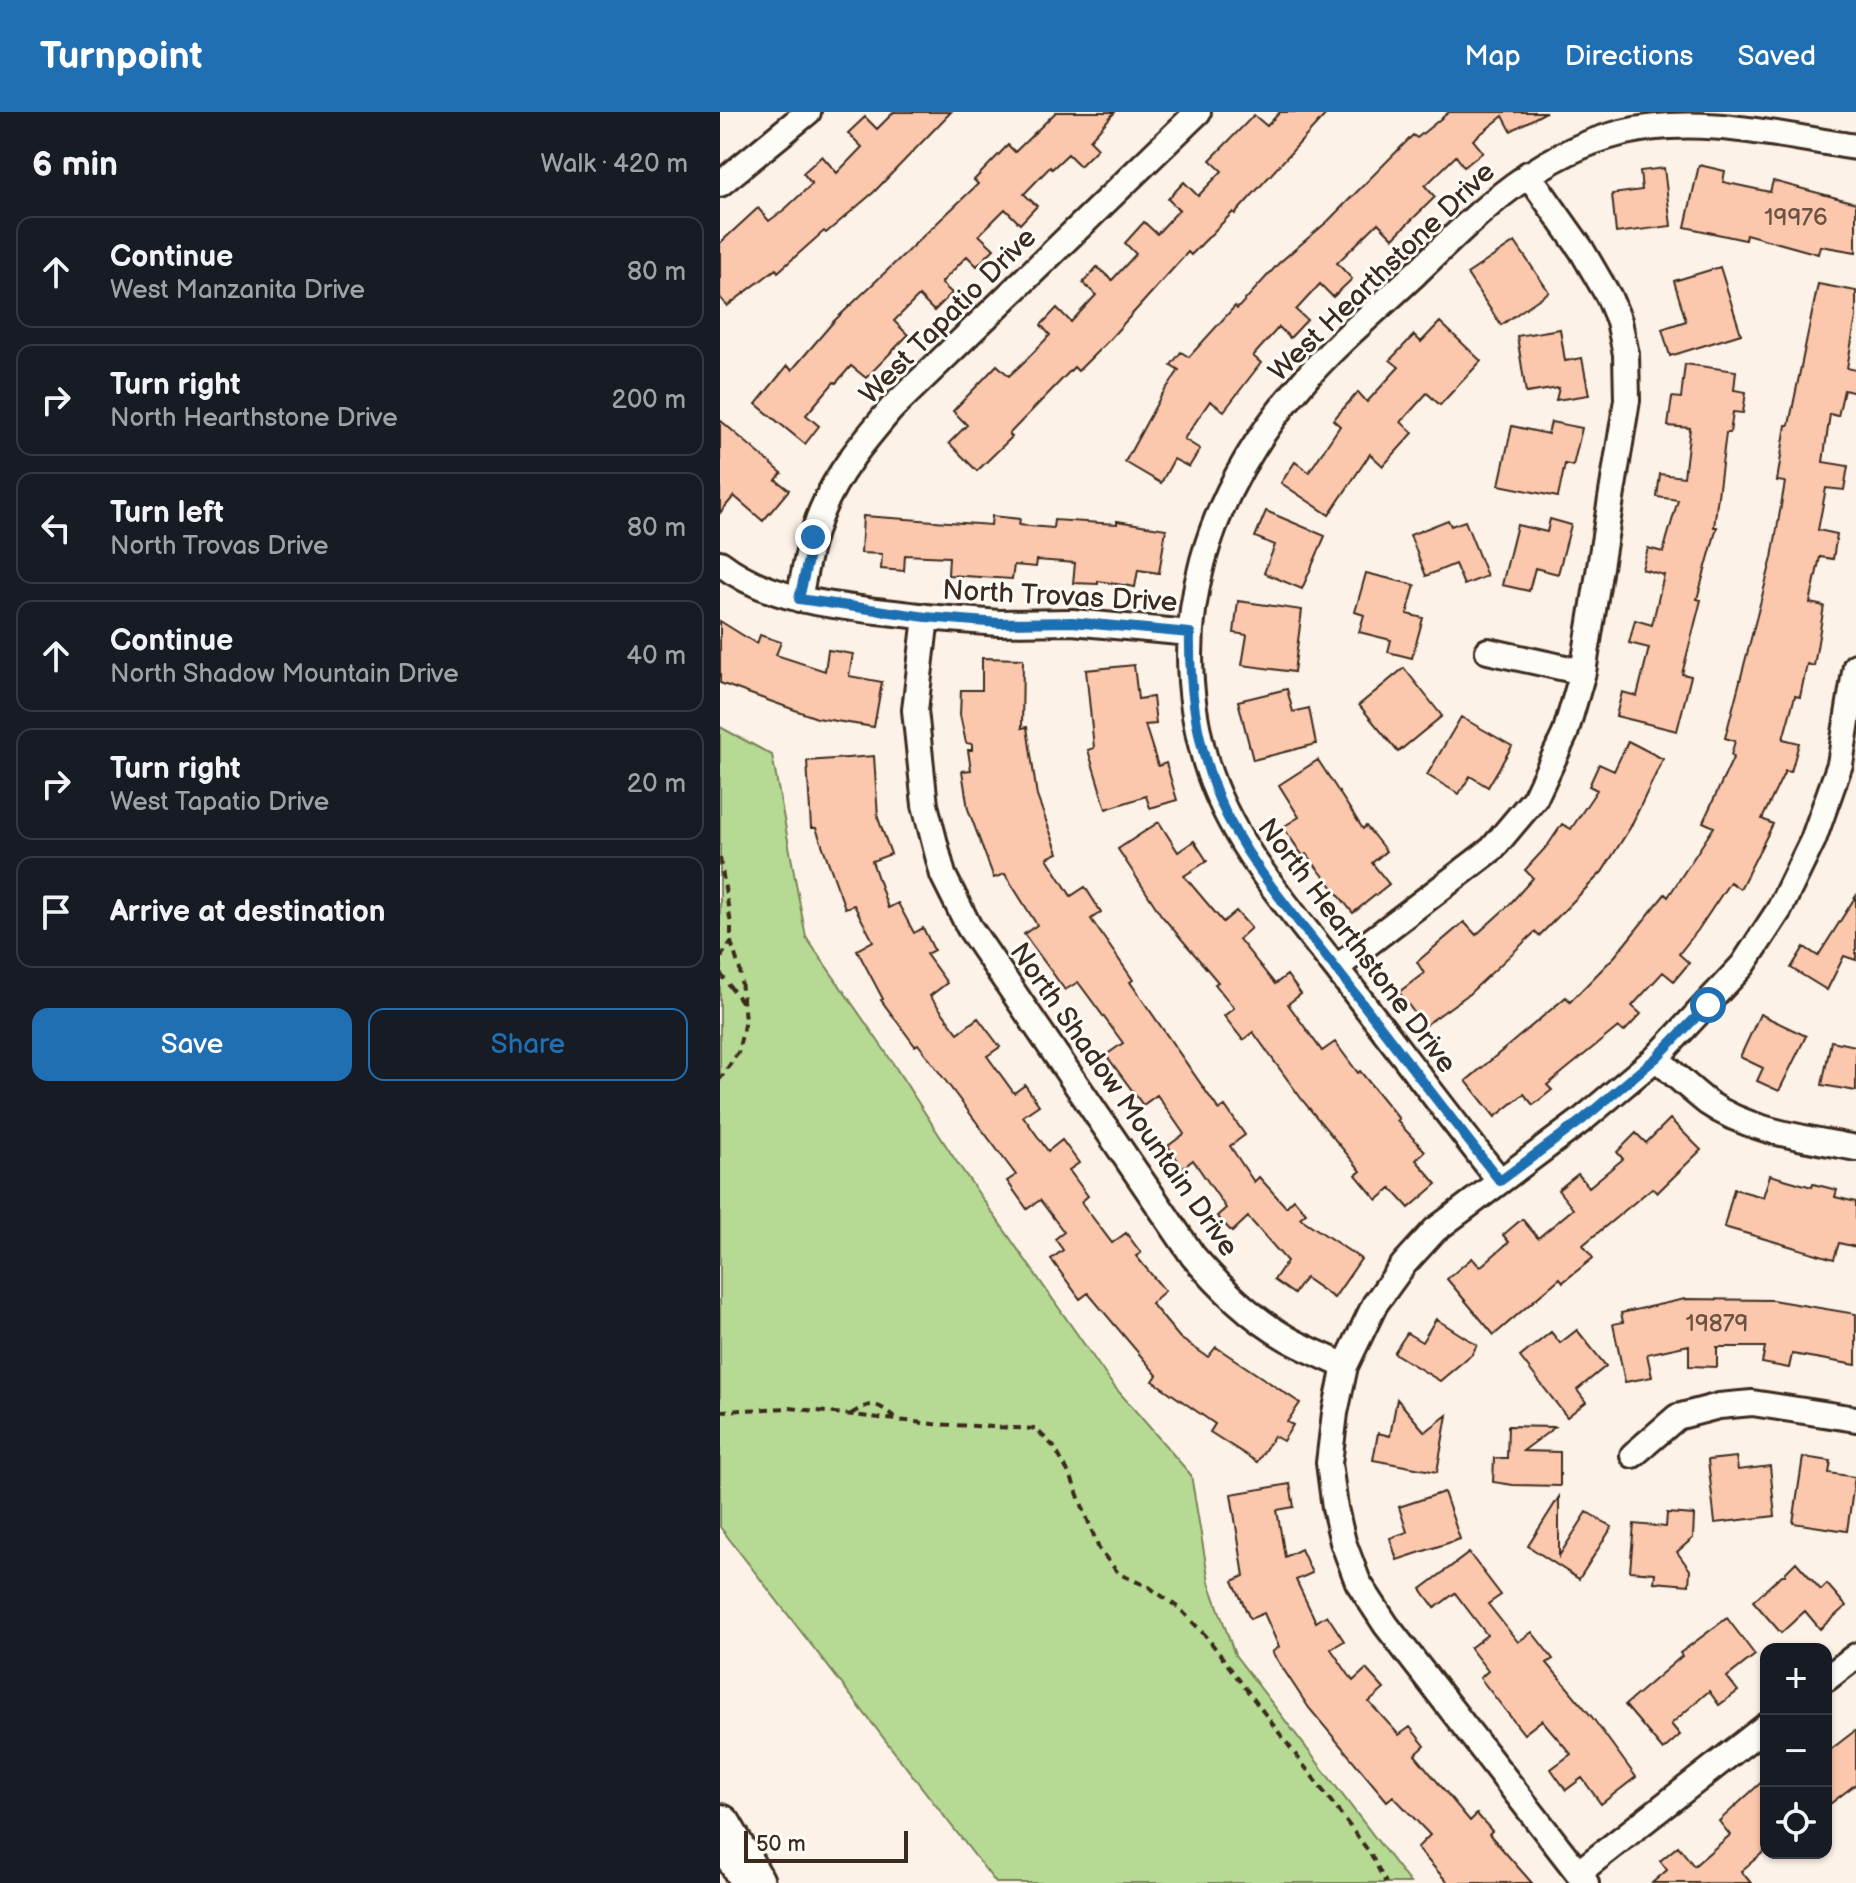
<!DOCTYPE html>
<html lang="en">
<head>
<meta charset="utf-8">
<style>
  :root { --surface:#171b24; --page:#242831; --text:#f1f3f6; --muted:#9ea1a6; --line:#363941; --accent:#1f6fb2 }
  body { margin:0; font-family:"Balsamiq Sans",sans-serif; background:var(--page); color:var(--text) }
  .controls { position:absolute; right:24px; bottom:24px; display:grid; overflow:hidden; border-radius:16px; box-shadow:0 2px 6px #0004 }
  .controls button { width:72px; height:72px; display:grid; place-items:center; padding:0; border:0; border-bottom:2px solid var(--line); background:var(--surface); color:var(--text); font:40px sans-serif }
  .scale { position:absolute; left:24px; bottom:20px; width:164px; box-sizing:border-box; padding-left:8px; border:4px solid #3b2a1e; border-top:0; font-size:22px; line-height:28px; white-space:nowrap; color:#3b2a1e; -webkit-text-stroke:6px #fdfcf7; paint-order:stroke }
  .stop { position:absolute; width:24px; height:24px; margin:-18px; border:6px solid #1f6fb2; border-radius:50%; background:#fff }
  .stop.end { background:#1f6fb2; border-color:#fff; box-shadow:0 2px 8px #0008 }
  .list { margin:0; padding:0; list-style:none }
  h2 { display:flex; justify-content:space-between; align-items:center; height:104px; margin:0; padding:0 32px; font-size:34px }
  h2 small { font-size:26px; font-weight:400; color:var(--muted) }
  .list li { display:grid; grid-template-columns:52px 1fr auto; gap:24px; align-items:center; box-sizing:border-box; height:112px; margin:0 16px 16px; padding:0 16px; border:2px solid var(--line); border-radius:16px }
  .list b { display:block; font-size:30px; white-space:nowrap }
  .list p { margin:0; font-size:26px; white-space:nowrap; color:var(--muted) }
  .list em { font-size:26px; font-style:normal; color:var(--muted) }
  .actions { display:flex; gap:16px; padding:24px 32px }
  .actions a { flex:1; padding:18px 0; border:2px solid var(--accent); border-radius:16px; text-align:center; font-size:28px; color:var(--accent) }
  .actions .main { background:var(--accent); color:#fff }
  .icon { flex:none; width:44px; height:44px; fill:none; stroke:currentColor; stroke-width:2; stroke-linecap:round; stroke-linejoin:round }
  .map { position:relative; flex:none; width:1136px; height:1771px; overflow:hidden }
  header { display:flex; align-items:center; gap:48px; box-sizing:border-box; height:112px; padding:0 40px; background:var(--accent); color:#fff }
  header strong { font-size:38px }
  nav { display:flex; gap:44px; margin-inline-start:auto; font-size:28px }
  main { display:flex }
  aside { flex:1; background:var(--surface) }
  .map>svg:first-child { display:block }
  .green { fill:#b6da94; stroke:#788259; stroke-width:2 }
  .building { fill:#fcc8ad; stroke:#3b2a1e; stroke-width:2 }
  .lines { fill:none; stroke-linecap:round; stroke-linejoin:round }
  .minor-casing { stroke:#3b2a1e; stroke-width:30 }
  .motorway-casing { stroke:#3b2a1e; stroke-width:48 }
  .path { stroke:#3b2a1e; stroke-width:4; stroke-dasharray:8 6; stroke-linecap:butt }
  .minor { stroke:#fdfcf7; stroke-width:24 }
  .motorway { stroke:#fdfcf7; stroke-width:42 }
  .route { stroke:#1f6fb2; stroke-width:10 }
  .labels { text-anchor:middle; stroke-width:6; stroke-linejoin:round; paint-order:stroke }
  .number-label { font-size:24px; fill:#6b5242 }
  .street-label { font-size:28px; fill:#3b2a1e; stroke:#fdfcf7 }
</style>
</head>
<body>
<header>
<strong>Turnpoint</strong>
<nav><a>Map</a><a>Directions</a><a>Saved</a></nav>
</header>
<main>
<aside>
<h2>6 min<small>Walk · 420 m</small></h2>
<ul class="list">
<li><svg class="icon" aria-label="ahead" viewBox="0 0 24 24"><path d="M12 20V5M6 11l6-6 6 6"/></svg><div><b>Continue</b><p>West Manzanita Drive</p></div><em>80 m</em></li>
<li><svg class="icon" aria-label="right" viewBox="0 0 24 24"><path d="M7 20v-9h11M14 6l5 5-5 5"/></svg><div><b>Turn right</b><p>North Hearthstone Drive</p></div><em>200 m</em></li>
<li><svg class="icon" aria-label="left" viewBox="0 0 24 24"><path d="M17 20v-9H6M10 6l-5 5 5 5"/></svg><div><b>Turn left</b><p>North Trovas Drive</p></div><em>80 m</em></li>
<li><svg class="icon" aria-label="ahead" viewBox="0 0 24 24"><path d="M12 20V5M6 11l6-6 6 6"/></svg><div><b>Continue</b><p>North Shadow Mountain Drive</p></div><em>40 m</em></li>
<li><svg class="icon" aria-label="right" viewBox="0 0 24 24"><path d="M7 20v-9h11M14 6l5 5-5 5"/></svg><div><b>Turn right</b><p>West Tapatio Drive</p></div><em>20 m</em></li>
<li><svg class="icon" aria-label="arrive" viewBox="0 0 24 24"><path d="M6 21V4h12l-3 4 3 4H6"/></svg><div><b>Arrive at destination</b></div></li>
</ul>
<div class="actions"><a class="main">Save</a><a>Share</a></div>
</aside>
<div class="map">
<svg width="1136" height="1771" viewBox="0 0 1136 1771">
  <rect width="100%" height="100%" fill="#fdf2e8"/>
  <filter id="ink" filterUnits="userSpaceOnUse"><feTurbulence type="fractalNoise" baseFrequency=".0125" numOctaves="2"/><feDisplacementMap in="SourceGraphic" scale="16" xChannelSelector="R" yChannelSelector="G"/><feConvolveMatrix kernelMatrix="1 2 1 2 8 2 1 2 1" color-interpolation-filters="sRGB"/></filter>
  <g filter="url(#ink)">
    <path class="green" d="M0,615L52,643L86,825L165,939L234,1046L392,1272L471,1363L489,1470L515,1543L690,1771H276L0,1415Z"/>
    <path class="building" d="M174,0H231L154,80L106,121L104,119L58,160L56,157L7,194L0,185V131L38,96L49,109L65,97L92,72L83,61L102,44L117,61L142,35L128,21L145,5L157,17Z
      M336,0H395L370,28L378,36L360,54L348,42L332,57L330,55L304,82L317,94L300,112L285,97L259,123L274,137L257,154L247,144L221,171L232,181L214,199L199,184L174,209L188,223L146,266L131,254L116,271L114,270L86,303L99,314L85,332L36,292L67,254L72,258L114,209L258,72L254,68L288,33L295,40Z
      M560,0H608L515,102L513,100L471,143L468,140L388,229L358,259L354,255L289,322L292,325L257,359L229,331L247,313L233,299L277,253L289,264L304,250L330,223L321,213L337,196L351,210L376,183L363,171L377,155L392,168L416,142L405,131L424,110L437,122L459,98L448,87L464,70L478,84L502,59L490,48L534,3L547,14Z
      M729,0H826L791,19L783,4L753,28L763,40L744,55L736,44L705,74L715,85L673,126L658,111L617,151L632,167L613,185L600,172L576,198L587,208L570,226L559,215L533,244L541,251L504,299L490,289L464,327L480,337L469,355L454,347L441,371L405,350L441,284L459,258L451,253L461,240L469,245L515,194L517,197L559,151L608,109L693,23L697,26Z
      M979,53L1005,59L1003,70L1050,80L1053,69L1136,91V140L1100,134L1098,142L1026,122L1025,128L965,115Z
      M944,56L951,114L896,121L892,82L922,78L920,59Z
      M795,130L829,180L781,213L747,162Z
      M1000,155L1021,222L950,244L942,217L966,209L954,169Z
      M1098,172L1136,179V205L1127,256L1136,258V281L1124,278L1118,304L1110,302L1103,350L1128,354L1124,378L1106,376L1098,418L1117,422L1113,447L1100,445L1090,491L1104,494L1094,554L1087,552L1080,585L1075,584L1063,627L1079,631L1071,660L1065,659L1042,707L1053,712L1020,777L1010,770L978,818L959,842L969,851L954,869L943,860L912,894L921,902L904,920L898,915L827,973L832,978L813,993L804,982L775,1005L746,969L846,885L850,890L895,844L945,782L948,785L994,715L983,710L1014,644L1011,643L1015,629L1005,626L1052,446L1065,370L1057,369L1066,313H1069Z
      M720,210L761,249L720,293L707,281L681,310L693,321L663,354L650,342L609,403L561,371L575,350L589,360L620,314L613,308L638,280L647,290L679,255L670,248L694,223L701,230Z
      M840,217L845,249L862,246L869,283L836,288L839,276L806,281L797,224Z
      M965,252L1016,259L1014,278L1026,280L1023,301L1013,300L1010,321H1006L994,415H997L977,487L981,488L962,562L971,564L957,619L896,604L902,580L917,584L929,536L909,531L915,508L932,513L944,463L922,457L928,436L943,440L958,388L937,385L940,362L964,365L970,316L948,314L952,285L961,286Z
      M0,308L62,361L56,368L69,378L43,409L14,384L0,401Z
      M831,310L862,316L853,354L845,352L838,385L779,373L792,314L828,322Z
      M546,399L605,424L582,477L544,461L555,433L535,425Z
      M143,404L271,413L272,404L300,407L299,413L333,416L334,408L397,412V409L446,417L439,461L418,458L415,475L378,469V472L353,471L355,451L317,448L316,455L294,453L292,467L228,463L229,445L185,443L184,459L161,457L162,442L141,441Z
      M830,407L851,413L838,462L815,456L809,479L782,473L797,413L827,420Z
      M728,408L731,414L745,409L767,464L744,473L735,452L706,464L690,423Z
      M646,461L695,473L687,502L703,506L692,546L668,540L671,528L639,520L644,503L635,500Z
      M518,489L582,498L574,560L522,553L527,523L514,521Z
      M0,509L37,532L40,523L61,530L56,543L105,559L108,538L133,542L129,564L162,570L154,615L97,606L0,571Z
      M262,546L303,547L302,616L307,615L317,684L338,741L327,746L351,784L365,775L381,800L371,807L413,868L410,870L499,998L505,994L525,1023L510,1034L534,1070L539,1065L566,1095L574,1087L586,1101L580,1106L641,1147L614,1186L585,1166L574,1182L554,1168L567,1149L528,1105L512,1120L497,1104L506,1096L473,1048L463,1056L448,1034L464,1022L437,983L423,993L386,943L403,931L358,870L345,878L304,822L317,813L285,762L274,766L248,697L242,659L251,658L248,638H252V632L246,631L240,603L241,578H262Z
      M414,553L418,587L433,585L436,612L425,613L438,654L446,651L457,688L430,696L426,684L386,697L368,638L374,636L366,558Z
      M684,556L722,604L678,640L639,593Z
      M567,577L573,600L589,596L596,632L533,648L518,589Z
      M741,605L792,634L768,675L750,664L739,682L707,663Z
      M908,629L943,647L910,716L882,760L819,824L815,820L749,882L704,914L679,880L704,861L697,850L744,810L756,823L788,794L813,766L805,758L828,733L842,712L851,717L877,678L869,674L879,652L894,659Z
      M154,644L158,706L171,742L152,749L168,796L178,791L194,821L203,816L214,838L206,842L227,871L210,884L238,921L258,906L280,935L267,944L294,981L305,973L319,993L303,1004L328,1039L342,1028L359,1051L349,1058L368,1084L361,1090L392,1131L406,1121L421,1141L416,1144L445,1179L431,1191L460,1226L488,1245L496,1235L580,1291L567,1310L573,1313L563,1329L554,1324L537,1350L490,1320L495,1312L433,1269L437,1263L368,1181L360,1187L331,1147L343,1138L335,1127L344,1120L320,1088L307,1097L287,1069L296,1063L198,932L195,934L161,888L163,887L137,838L153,829L134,793L125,796L96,716H91L87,649Z
      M598,648L643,717L646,714L666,739L652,751L669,772L633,801L586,742L583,744L563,715L579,705L559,673Z
      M439,710L458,740L474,729L487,749L464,764L503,810L516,799L531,816L519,827L555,872L567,863L581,882L568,892L602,939L615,930L638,961L640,959L679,1007L677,1009L705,1039L696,1048L717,1072L689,1096L671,1076L657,1088L636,1063L641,1059L583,989L533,920L523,928L504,904L514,896L495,872L498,870L441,803L398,737Z
      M1136,784V848L1124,844L1107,878L1071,856L1084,835L1098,844Z
      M1040,902L1086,924L1059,979L1037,969L1043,956L1020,945Z
      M1111,929L1136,934V979L1102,973Z
      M950,1007L981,1038L937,1081L932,1076L863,1133L873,1146L843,1170L840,1166L774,1223L727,1167L752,1146L760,1155L789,1130L783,1123L802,1107L818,1126L853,1097L838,1078L858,1062L869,1075L903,1047L897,1040L916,1021L926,1031Z
      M1050,1063L1092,1075L1093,1072L1117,1078L1115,1085L1136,1090V1135L1119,1131L1114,1147L1004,1115L1014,1077L1043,1085Z
      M965,1187L1052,1188L1136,1202V1253L1072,1242L1069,1256L1042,1251L1045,1235H997V1255L969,1254V1233L927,1242L932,1265L905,1270L893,1212L903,1210L901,1201Z
      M716,1207L757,1233L752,1242L720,1269L674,1241L687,1221L702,1230Z
      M857,1218L886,1254L857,1278L866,1290L847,1305L800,1245L831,1220L840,1231Z
      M677,1287L705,1320L727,1303L717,1360L653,1348L658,1321L670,1324Z
      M788,1314L835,1315L803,1339L840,1340V1374L793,1373L773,1370L774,1346H787Z
      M1016,1345L1018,1358L1050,1354L1055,1404L995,1411L988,1348Z
      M1083,1345L1111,1349L1109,1361L1135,1365L1127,1419L1073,1411Z
      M570,1372L574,1395L557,1398L565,1445L581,1437L592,1461L576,1468L596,1510L607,1503L624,1529L611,1537L633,1569L646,1557L664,1577L649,1590L679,1623L690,1615L705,1634L695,1643L750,1709L757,1702L772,1719L769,1722L812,1771H728L697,1736L710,1723L673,1684L667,1689L589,1596L552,1540L559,1535L544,1501L530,1507L513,1469L524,1464L511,1382Z
      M724,1380L740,1427L677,1448L670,1426L687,1420L679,1395Z
      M839,1385V1444L867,1400L892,1415L859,1467L808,1434Z
      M947,1401L974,1403L973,1426L957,1440L970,1458L969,1473L934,1470L935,1461L910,1459L914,1412L946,1415Z
      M749,1441L781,1483L768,1492L798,1530L812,1520L833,1547L827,1551L872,1605L916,1665L881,1692L862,1666L846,1678L831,1657L851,1642L822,1608L804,1622L760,1566L768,1559L750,1536L767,1523L735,1481L715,1496L701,1477Z
      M1076,1450L1101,1478L1107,1472L1126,1494L1100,1517L1085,1499L1061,1521L1033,1489L1062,1463H1065L1066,1460Z
      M1007,1506L1035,1543L1007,1565L1018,1579L999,1593L989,1579L951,1612L960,1623L943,1638L905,1593L962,1544L960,1541Z
      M1136,1618V1672L1106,1695V1641Z
      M1046,1666V1738L1021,1759L1031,1771H932L947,1758L940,1749L958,1734L974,1754L1010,1723L999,1709Z"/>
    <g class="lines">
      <defs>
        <path id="minor" d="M0,72L88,0
          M0,451C57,495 137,495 206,505L195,598L205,693L223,763L249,815L473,1144C501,1176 531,1206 568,1227C586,1237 606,1245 625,1254L615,1301L609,1351L615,1396L623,1430L638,1470L666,1513L866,1771
          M79,487C85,457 90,426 102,398C118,359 145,328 172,296L478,0
          M206,505L279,511L352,510L470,521
          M768,539L863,560
          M616,856L772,737L815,686L845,622L863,560L907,288L906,242L899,209L889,185L861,137L808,62
          M936,946C953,961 970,977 988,991C1030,1020 1087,1026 1136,1036
          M780,1069C725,999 671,927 616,856C567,793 510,730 486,651C444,508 488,380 582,271C616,231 658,197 696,161C757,102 816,42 901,21C978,2 1060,24 1136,35
          M625,1254L655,1192L684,1152L715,1118L862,1008L936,946L1023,853L1059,798L1093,728L1120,652L1136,554
          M913,1343L957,1305L999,1294L1032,1291L1136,1307
          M1106,1567L1136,1544
          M858,1761L1046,1614"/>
        <path id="motorway" d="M0,1714L33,1771"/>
      </defs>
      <use href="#minor" class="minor-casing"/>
      <use href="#motorway" class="motorway-casing"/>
      <path class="path" d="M0,746L11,812V830L20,858L25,908L18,941L0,967
        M0,860L2,843L11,830
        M0,861L22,891
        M0,1299L70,1296L213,1312L316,1317L334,1335L351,1365L379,1437L399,1462L429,1475L459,1496L486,1524L650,1741L666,1771
        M131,1302C154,1287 158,1292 178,1308"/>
      <use href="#minor" class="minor"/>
      <use href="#motorway" class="motorway"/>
    </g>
  </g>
  <g class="lines" filter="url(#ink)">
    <path class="route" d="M93,425L79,487L206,505L279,511L352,510L470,521C469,577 477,634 499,687C526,750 575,804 616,857C671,928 725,999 780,1069L862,1008L936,946L988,893"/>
  </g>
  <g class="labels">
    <g class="number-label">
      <text x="1076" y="113">19976</text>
      <text x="997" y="1219">19879</text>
    </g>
    <g class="street-label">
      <text transform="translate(661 159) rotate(-44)" y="10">West Hearthstone Drive</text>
      <text transform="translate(227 203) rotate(-45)" y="10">West Tapatio Drive</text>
      <text transform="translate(340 483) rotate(3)" y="10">North Trovas Drive</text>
      <text transform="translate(638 833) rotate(53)" y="10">North Hearthstone Drive</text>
      <text transform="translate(405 987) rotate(55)" y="10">North Shadow Mountain Drive</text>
    </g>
  </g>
</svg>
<div class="controls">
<button>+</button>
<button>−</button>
<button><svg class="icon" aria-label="locate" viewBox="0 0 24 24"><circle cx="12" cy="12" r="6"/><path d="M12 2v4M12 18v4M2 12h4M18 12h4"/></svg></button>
</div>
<div class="scale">50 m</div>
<div class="stop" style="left:988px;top:893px"></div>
<div class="stop end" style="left:93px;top:425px"></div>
</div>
</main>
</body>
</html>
